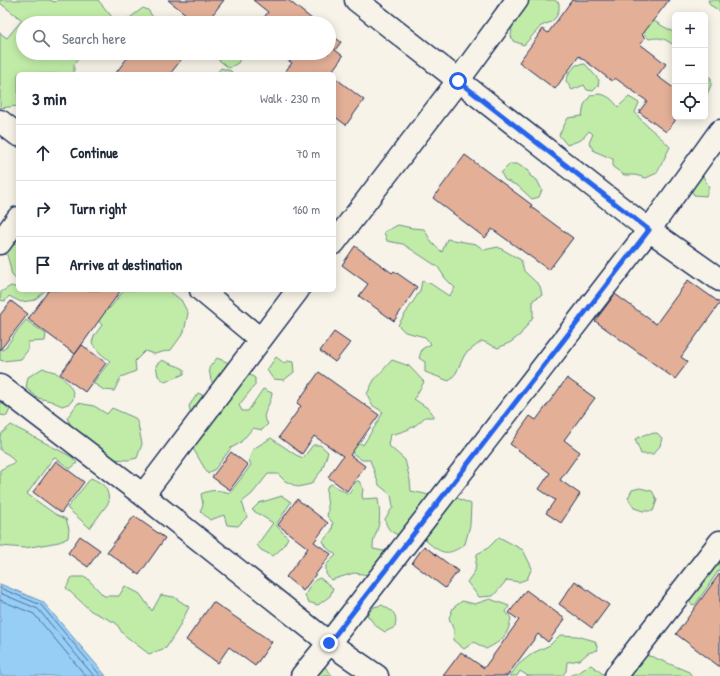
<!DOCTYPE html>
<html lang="en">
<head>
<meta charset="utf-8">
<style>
  :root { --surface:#fff; --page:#f6f6f7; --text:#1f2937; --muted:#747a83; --line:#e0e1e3 }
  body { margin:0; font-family:"Patrick Hand",sans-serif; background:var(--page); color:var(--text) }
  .controls { position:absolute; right:12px; top:12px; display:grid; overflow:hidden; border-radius:6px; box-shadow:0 2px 10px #0003 }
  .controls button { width:36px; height:36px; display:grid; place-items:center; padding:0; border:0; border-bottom:1px solid var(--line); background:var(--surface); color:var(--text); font:20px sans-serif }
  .stop { position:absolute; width:12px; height:12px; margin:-9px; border:3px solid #2563eb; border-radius:50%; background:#fff }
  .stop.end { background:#2563eb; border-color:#fff; box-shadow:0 1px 4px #0008 }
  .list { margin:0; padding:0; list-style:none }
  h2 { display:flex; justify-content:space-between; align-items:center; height:52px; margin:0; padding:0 16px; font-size:17px }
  h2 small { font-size:13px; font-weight:400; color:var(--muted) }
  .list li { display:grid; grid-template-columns:26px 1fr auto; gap:12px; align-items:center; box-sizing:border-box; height:56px; padding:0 16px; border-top:1px solid var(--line) }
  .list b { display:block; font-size:15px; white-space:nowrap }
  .list em { font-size:13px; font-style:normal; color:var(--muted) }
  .icon { flex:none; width:22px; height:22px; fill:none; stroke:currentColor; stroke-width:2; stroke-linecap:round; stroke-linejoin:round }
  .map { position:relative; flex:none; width:720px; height:676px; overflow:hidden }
  .search { position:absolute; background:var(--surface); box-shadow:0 2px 10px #0003; left:16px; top:16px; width:320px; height:44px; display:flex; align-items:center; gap:10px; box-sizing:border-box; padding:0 14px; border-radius:22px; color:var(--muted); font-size:15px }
  .panel { position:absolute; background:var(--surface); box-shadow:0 2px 10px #0003; left:16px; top:72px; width:320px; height:220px; border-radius:6px }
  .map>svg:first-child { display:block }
  .green { fill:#c1eca8; stroke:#6e8e83 }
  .water { fill:#97cef6; stroke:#658eb9 }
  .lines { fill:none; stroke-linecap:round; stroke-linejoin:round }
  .shore { stroke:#4d6f9b; stroke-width:1 }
  .building { fill:#e3af97; stroke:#1b2f5e }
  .minor-casing { stroke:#1b2f5e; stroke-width:25 }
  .minor { stroke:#f7f3e8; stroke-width:22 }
  .route { stroke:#2563eb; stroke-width:5 }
</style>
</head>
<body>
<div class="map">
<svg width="720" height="676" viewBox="0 0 720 676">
  <rect width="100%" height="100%" fill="#f7f3e8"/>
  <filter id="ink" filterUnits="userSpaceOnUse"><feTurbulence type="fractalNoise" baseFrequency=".025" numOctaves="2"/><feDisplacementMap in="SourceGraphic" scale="8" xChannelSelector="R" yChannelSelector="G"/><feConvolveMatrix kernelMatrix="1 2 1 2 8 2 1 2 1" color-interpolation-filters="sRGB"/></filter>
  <g filter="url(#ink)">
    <path class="green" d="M0,0H49L55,2L58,0H98L117,23H23V53H84L74,64V74H18V106L0,108V33L7,38L22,20L0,3Z
      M508,0H554L559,3V10L556,17L551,22L541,26L524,45L513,41L511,36L512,28L505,23L497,15V6L505,3Z
      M708,0H720V11L710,5Z
      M143,8L148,10L157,23H123Z
      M652,20L675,33V43L672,44C664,38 659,37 649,39L638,28Z
      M201,53H243L238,63L229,68L215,57Z
      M585,64L599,80L598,86L593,91L587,90L584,85L572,90L566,81L569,73L576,65Z
      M221,68L231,71L233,74H216Z
      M705,75L711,78V85L705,99Z
      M599,94C608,95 613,100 618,107L629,97L639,103L635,112C644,126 659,134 670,147L657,173L646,178L635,175H624L613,167V159L594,151L589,143L593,134L589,131L581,140L567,145L559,135L568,118L582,116L584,105L591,95Z
      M510,164H517L529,171L530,176L537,180L542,190L539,197L532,199L518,186L505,180L501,173Z
      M701,173L709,187L706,196L694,195L690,188Z
      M18,223V280C9,276 12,270 9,262C8,258 7,255 6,252Z
      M398,225L412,228L424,229L432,243L442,252L447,239L476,244L484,250L498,247L521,260L524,271L540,286L542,295L533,300V317L520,335L511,342L498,348L482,341L465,354L456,373L449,381L425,372V362L419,358L422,349L431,344L425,337L405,332L398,325L420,291L422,281L431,284L449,296L455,288L445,278L438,267L403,244L387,241L384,232Z
      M11,286L18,288V290H46L35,300L21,302L9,296L5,301L0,300L1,292Z
      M124,290H168L181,300L188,313L184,332L171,350L154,354L145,351L135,361L136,371L121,377L114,391L104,390L93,383L110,361L100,353L92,343L94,336L102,325L94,315L103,309L110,308Z
      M26,320L46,334L45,341L28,342V350L21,359L3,361L0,360V348L3,350L6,347L17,331Z
      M276,357L284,363L288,361L293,362L294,372L284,380L273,379L267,370Z
      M217,358L239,367L255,378V385L239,405L242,411H248L263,389L272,393C271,403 266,407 264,417L268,424L262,430L253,428L240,443L231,448L215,469L208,474L191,445L193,423L189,406L198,393L209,398L225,392L211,381L209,368Z
      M162,360C169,364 177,365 184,369V374L165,382L158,376L156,365Z
      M392,360L409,366L424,382L414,399L429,409L435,417H425C413,429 406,431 390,435L388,445L405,460L410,480L411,491L434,496L450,495L471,504L470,525L465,544C451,554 444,556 430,544C427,542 423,538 420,536C417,535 413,536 410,536C397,536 387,533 385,519L393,507L391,495L379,485L370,460H362L344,447L345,434L363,445L379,420L383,412L372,405L367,394L374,380Z
      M43,368C47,370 51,371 55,372C63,377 80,393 71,402C69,404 65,405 62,406L51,401L38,398L26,388L28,377Z
      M0,402L10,409L7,416L0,415Z
      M78,403L94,406L107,414L112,408L135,418L138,424L142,444L137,458L128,460L111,459L74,431L67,418Z
      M11,425L72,457L77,463L70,469L54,457L27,494L55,514L66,519L69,529L68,538L59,542L25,548L0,546V470L15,462L9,455L0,450V435Z
      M657,433L662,438L660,446L653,454H641L635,439L646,434Z
      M271,438L296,455L303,458L313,445H320L328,452L322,470L311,484L298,487L285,481L278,474H268L252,494L242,502L247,517L238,526L227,525L224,515L210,520L200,511L203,505L201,494C212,489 219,490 230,493L251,465L249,460L253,449Z
      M91,478C104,484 108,487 109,502L90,528L67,508Z
      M356,481H359L363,489L362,496L363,499L378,498C379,507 381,518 378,527C375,538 373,537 373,549L394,553L371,575L354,573L331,580L326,574V565L336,555L327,548L323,541L332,530L333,523L327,516C330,507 325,497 327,487L331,484L349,494Z
      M640,488L652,491L657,500L653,511H643L634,508L628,498L632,490Z
      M282,496L291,502L276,525L288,538L282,548L273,556L261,550L257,545L273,523L252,510L259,503Z
      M499,537L523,550L532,568L527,579L519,582L507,580L493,596L479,597L467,582L475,571L477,554L488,548Z
      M720,554V568L717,573L695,605L691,604L689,601L690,579Z
      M72,577H86L104,596H119L125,586L140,594L152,611L161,595L174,597L189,607L178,629L166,648L149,654L123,634L116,623L91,611L66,588Z
      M320,578L333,588L330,596L318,605L308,602L305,596C308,589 312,580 320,578Z
      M490,599L509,606L506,612L511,618C508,636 502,641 486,649L474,642L464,649L453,640L454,631L449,618L453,608L462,601L475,604Z
      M382,605C393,612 398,613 395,627L385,632L376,626L367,615L374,607Z
      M560,635L577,636L595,641L598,650L588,653L580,660L567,662L566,671L562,676H528L520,671L517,676H510L518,665L533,653L550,645Z
      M628,651L653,657L689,672L692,676H569L581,671L591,665L603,674Z
      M323,665L333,676H310Z"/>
    <path class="water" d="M0,584L43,602L106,676H0Z"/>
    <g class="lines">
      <path class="shore" d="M0,588L41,605L101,676
        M0,593L38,609L94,676
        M0,600L34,614L86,676"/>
    </g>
    <path class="building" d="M168,0H224L206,23H197Z
      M253,0H288L317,23H260L268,12Z
      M572,0H669L642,35L645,38L640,44L666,64L657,76L675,89V121L666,132L639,112L647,101L615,78L612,81L579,56L555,89L519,62L543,29L548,33Z
      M329,33L341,42L335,50L343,56L330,74H283L292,63L286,59L291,53H329Z
      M131,53H172L181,60L170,74H115Z
      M334,77L364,100L346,125L334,116Z
      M465,155L532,205L531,207L573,238L549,270L492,229L485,238L433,198Z
      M355,246L392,273L394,271L417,287L394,321L359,296L368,284L342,265Z
      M688,280L720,303L681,357L688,362L675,379L595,321L615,294L656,324Z
      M49,290H121L75,354L28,319Z
      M11,301L28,314L0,350V315Z
      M334,332L350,343L335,362L320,351Z
      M82,345L106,363L85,392L60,374Z
      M319,372L379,415L350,455L365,466L347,491L328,477L343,456L314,436L302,454L279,437L301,406L297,403Z
      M567,378L595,398L564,440L580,452L560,480L580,494L561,523L546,513L555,500L539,489L550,473L510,444L530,416L536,420Z
      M231,452L248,465L230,490L212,477Z
      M56,461L84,482L61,513L33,492Z
      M297,499L328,523L314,542L331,554L303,591L286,577L308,548L278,525Z
      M134,516L165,538L139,575L107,552Z
      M80,536L100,550L88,567L68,553Z
      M424,546L458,571L445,588L412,563Z
      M720,573V667L676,634Z
      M575,581L609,605L592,628L559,604Z
      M526,590L565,619L548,642L538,634L507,676H443L461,652L484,668L519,620L509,613Z
      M213,602L272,642L255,666L229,647L218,663L186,640Z"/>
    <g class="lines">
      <defs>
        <path id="minor" d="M356,0L649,230L720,280
          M0,121L18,135
          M0,243L18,218
          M334,243L458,81L517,0
          M201,290L260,339
          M0,386L143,495L329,643L377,676
          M143,495L298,290
          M302,676L329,643L649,230L720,131
          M616,676L720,542"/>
      </defs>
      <use href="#minor" class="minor-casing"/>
      <use href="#minor" class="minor"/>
    </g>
  </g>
  <g class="lines" filter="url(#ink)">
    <path class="route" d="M329,643L649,230L458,81"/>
  </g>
</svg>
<div class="controls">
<button>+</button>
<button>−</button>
<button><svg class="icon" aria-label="locate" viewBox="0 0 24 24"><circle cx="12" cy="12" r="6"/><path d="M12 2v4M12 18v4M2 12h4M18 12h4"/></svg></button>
</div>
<div class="stop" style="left:458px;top:81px"></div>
<div class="stop end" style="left:329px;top:643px"></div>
<div class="search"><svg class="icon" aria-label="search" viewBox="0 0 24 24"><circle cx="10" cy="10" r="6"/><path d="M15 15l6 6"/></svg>Search here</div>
<section class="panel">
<h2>3 min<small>Walk · 230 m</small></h2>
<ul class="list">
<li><svg class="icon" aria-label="ahead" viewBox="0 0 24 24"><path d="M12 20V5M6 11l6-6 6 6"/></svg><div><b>Continue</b></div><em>70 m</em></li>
<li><svg class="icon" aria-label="right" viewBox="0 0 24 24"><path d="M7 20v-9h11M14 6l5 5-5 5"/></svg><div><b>Turn right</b></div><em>160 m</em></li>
<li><svg class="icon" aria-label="arrive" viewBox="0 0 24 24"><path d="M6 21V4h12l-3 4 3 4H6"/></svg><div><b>Arrive at destination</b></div></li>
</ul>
</section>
</div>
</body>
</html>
